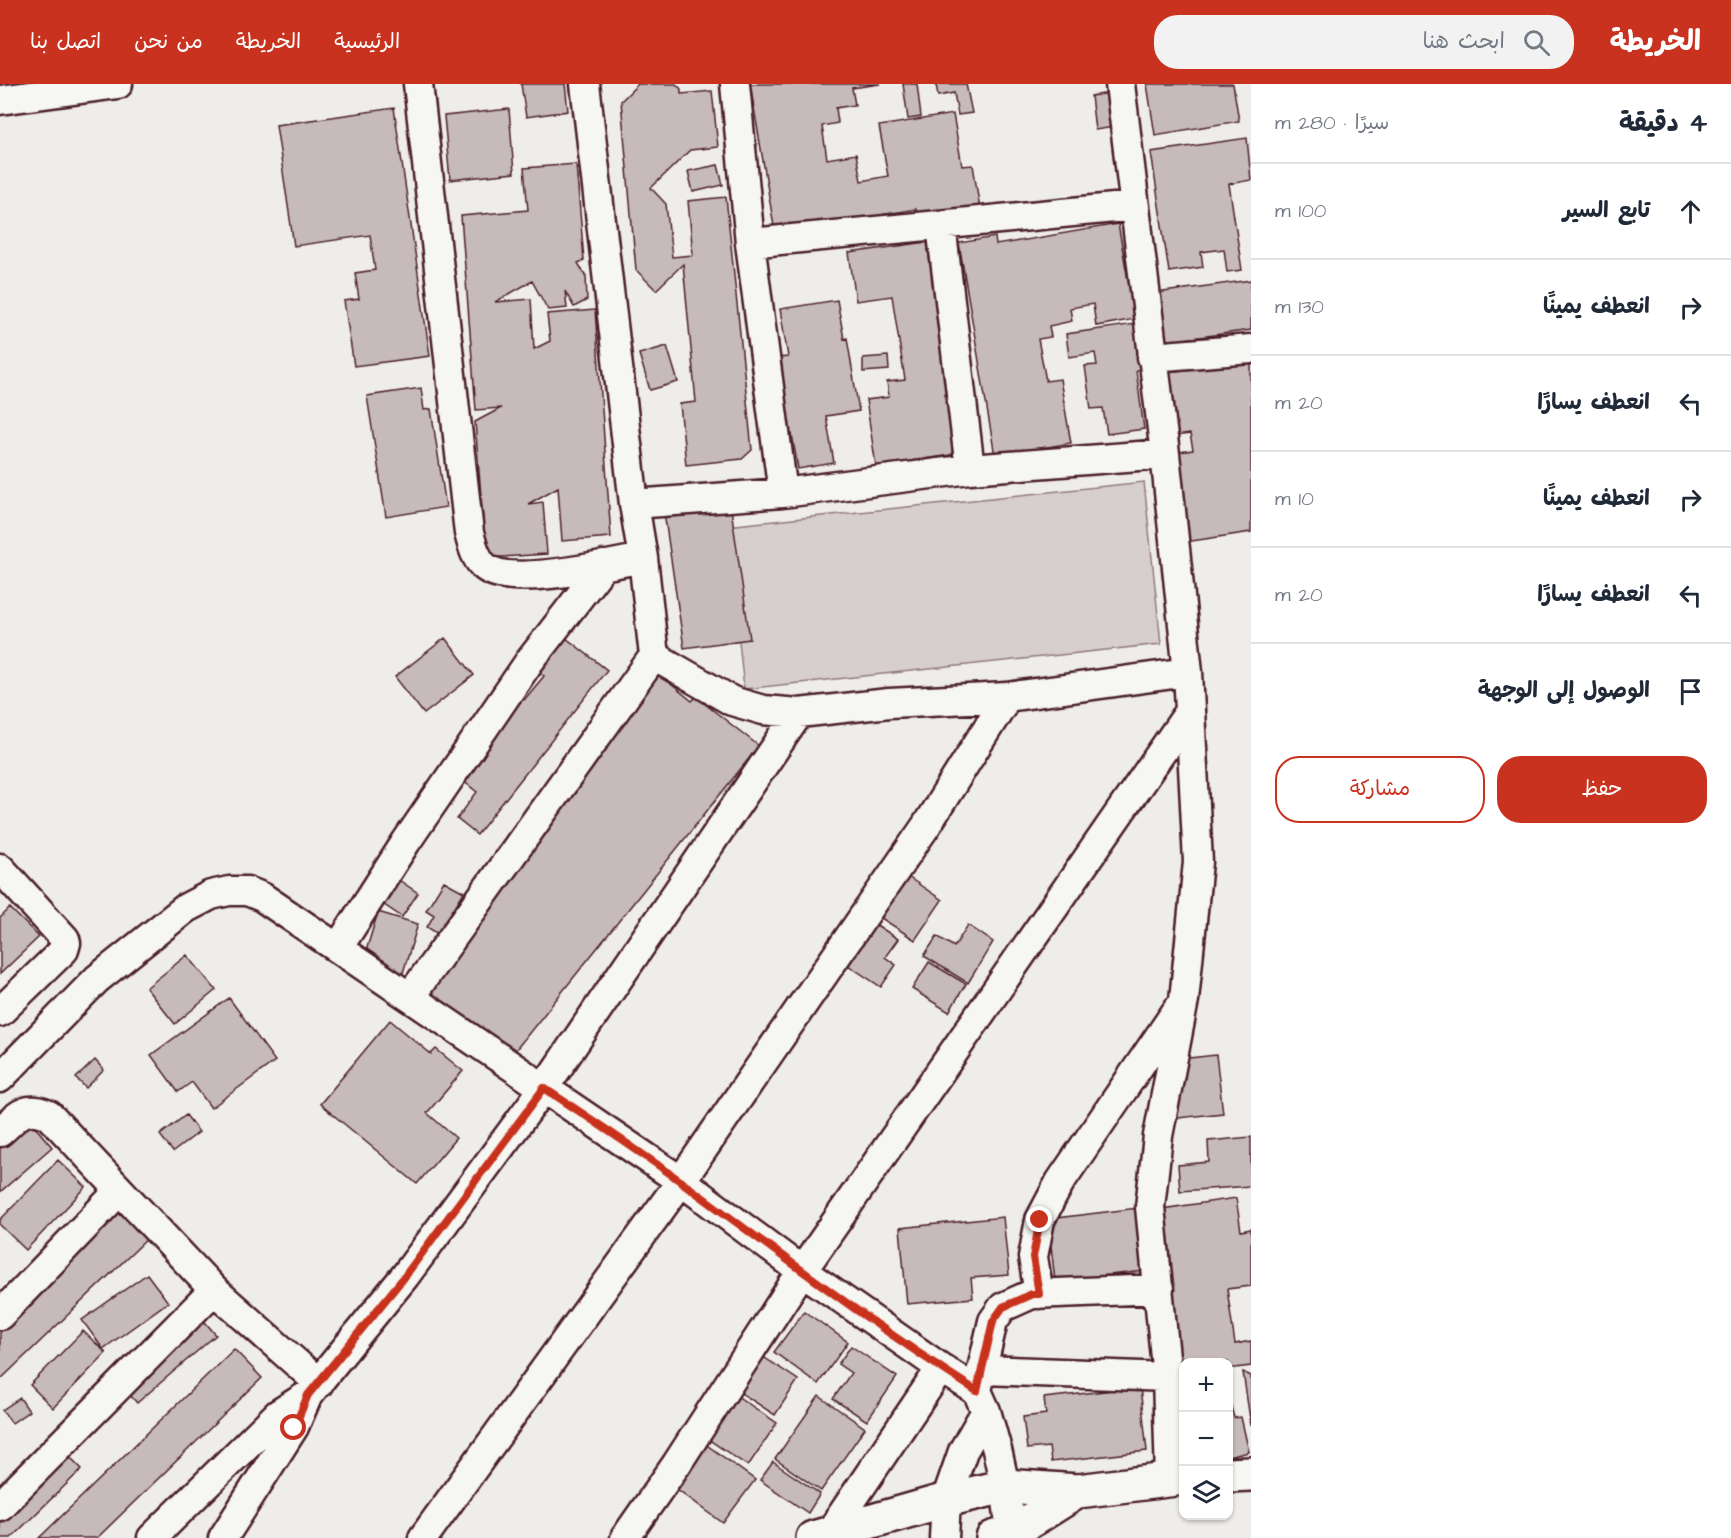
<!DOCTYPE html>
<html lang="ar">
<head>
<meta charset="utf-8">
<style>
  :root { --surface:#fff; --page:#f2f2f3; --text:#1f2937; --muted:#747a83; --line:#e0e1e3; --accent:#c8321e }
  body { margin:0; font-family:"Architects Daughter","Playpen Sans Arabic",sans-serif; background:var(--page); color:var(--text); direction:rtl }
  .controls { position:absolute; right:18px; bottom:18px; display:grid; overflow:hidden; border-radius:12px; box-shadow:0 2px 4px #0004 }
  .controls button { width:54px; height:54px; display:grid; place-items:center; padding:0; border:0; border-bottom:2px solid var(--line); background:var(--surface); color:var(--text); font:30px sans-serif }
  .stop { position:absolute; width:18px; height:18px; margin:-14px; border:4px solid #c8321e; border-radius:50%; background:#fff }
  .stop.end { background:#c8321e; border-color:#fff; box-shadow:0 2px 6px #0008 }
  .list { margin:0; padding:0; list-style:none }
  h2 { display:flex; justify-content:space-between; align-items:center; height:78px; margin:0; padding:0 24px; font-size:26px }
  h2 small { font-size:20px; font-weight:400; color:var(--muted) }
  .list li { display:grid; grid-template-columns:39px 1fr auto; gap:18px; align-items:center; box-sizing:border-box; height:96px; padding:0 24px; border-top:2px solid var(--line) }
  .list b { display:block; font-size:22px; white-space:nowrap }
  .list em { font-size:20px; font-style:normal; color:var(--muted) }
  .actions { display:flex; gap:12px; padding:18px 24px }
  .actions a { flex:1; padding:14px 0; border:2px solid var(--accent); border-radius:24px; text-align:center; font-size:21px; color:var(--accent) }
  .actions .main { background:var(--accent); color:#fff }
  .icon { flex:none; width:33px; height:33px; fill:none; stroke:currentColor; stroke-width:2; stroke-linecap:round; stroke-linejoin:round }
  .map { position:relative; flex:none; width:1251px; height:1454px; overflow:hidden; direction:ltr }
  header { display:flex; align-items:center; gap:36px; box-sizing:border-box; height:84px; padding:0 30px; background:var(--accent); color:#fff }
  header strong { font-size:28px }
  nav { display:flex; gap:33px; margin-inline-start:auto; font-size:21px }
  .search { width:420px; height:54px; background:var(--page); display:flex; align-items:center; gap:15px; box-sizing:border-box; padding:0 21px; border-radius:24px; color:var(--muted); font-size:22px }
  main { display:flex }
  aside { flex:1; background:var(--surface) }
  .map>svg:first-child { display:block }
  .green { fill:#d7cfce; stroke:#90777c; stroke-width:1.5 }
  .building { fill:#c6babb; stroke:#4a1f2b; stroke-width:1.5 }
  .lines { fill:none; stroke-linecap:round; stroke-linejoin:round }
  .minor-casing { stroke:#4a1f2b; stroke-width:33 }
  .major-casing { stroke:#4a1f2b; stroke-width:38 }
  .minor { stroke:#f6f6f2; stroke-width:28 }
  .major { stroke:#f6f6f2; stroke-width:33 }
  .route { stroke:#c8321e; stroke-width:8 }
</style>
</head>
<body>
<header>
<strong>الخريطة</strong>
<div class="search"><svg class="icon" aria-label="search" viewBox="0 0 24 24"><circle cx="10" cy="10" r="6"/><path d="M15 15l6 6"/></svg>ابحث هنا</div>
<nav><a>الرئيسية</a><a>الخريطة</a><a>من نحن</a><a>اتصل بنا</a></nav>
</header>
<main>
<aside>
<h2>4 دقيقة<small>سيرًا · 280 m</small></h2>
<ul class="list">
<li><svg class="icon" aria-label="ahead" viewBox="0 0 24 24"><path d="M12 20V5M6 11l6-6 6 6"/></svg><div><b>تابع السير</b></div><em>100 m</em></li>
<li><svg class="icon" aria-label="right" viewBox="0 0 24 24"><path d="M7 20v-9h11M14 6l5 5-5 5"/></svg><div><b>انعطف يمينًا</b></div><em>130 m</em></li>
<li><svg class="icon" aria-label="left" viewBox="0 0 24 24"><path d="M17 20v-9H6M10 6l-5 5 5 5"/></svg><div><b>انعطف يسارًا</b></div><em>20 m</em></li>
<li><svg class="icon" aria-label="right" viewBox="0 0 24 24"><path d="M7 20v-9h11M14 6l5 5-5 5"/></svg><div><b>انعطف يمينًا</b></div><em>10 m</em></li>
<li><svg class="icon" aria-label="left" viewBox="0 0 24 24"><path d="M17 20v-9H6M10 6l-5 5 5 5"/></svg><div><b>انعطف يسارًا</b></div><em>20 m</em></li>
<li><svg class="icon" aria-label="arrive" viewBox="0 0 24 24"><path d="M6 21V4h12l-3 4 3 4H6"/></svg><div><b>الوصول إلى الوجهة</b></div></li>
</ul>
<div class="actions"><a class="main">حفظ</a><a>مشاركة</a></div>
</aside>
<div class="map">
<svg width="1251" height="1454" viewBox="0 0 1251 1454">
  <rect width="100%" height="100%" fill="#efedea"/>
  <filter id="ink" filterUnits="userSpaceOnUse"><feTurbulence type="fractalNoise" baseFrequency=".0167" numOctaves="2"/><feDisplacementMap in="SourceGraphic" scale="12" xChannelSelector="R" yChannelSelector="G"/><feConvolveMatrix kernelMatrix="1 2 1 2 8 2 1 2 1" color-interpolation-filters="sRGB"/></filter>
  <g filter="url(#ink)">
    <path class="green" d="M1144,398L1161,560L744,605L727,442Z"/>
    <path class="building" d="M521,0H565L568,27L526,33Z
      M638,0H676L681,5V10L712,7L718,63L690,66L651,104L666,120L672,173L693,171L688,117L726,113L752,366L742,375L686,381L680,320L696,318L683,180L656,206L636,186L621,17Z
      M750,0H880L852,4L855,21L836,24L838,39L822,42L827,75L856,70L861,97L888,92L879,42L953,30L962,82L973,81L980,125L918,136L916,125L775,148Z
      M903,0H917L921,33L908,35Z
      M936,0H966L972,29L958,31L954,9L938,12Z
      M1147,0H1233L1239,37L1155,51Z
      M1116,8L1121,42L1095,46L1091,12Z
      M394,24L430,272L354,282L344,217L359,215L355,189L375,186L370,151L294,162L276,41Z
      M509,25L514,89L450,96L444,32Z
      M1247,54L1251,96L1229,100L1242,186L1227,188L1224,165L1201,168L1203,183L1169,188L1151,68Z
      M576,80L584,176L578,179L586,192L587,216L574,223L565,207L567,224L548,226L532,197L495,218L531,215L534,265L550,257L547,230L595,226L611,453L562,457L558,403L528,420L543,418L547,470L486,474L475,338L501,324L476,326L461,132L528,126L524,84Z
      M718,81L723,101L693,108L688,87Z
      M1118,140L1135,235L1096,242L1093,220L1070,224L1072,237L1049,242L1051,253L1038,255L1046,297L1060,295L1071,359L995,372L959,159L995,153L996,161Z
      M927,158L957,370L876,382L866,316L889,313L887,298L905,296L892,212L856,217L849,169Z
      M1251,196V246L1155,259L1149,210Z
      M837,216L844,255L847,254L859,327L826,332L834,379L798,385L792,350L789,351L777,274L788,273L780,225Z
      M1135,240L1142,285L1136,286L1144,345L1107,350L1103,324L1091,325L1085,282L1097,281L1095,269L1069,273L1066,250Z
      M667,262L678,298L650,306L639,270Z
      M888,272L889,286L863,288V274Z
      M1251,278V448L1179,459L1166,370L1193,366L1190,350L1168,353L1159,289Z
      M421,304L424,326L431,325L446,423L386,433L367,312Z
      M729,411L750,555L684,564L663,421Z
      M557,547L607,586L477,751L457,735L477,708L453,689L516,610L524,616L544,592L530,581Z
      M445,554L474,591L424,630L395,593Z
      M656,588L692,617L696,613L759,662L510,973L408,897Z
      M902,789L942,816L915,856L875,830Z
      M390,790L418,809L402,833L374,814Z
      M444,797L464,808L438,850L427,843L434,831L426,826Z
      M10,824L39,853L0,890V834Z
      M378,828L418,840L402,892L362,880Z
      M872,838L898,855L885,873L896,881L881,903L845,879Z
      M968,841L993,858L968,899L924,872L937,852L954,863Z
      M187,871L216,906L175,940L146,904Z
      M929,878L966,900L949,928L912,905Z
      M229,914L275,977L211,1024L192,998L178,1008L151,971Z
      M390,936L431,970L436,965L463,987L427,1029L456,1054L417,1100L320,1020Z
      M1216,971L1223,1029L1178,1034L1171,976Z
      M95,976L104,986L86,1004L76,994Z
      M25,1031L52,1063L0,1108V1053Z
      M186,1031L199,1048L173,1068L160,1051Z
      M1251,1053V1102L1180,1107L1178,1081L1209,1078L1208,1057Z
      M58,1076L86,1103L26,1166L0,1141V1136Z
      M1236,1114L1241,1147L1251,1145V1202L1227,1205L1235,1260L1251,1257V1282L1228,1285V1278H1184V1307L1182,1308L1155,1126Z
      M121,1124L149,1153L0,1296V1244Z
      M1138,1124L1145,1187L1055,1197L1048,1135Z
      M1003,1133L1009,1191L971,1194L973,1214L907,1220L900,1144Z
      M147,1190L168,1218L103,1265L82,1236Z
      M189,1219L216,1251L137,1319L114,1293Z
      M804,1227L848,1258L818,1300L774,1268Z
      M83,1247L106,1269L53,1324L30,1301Z
      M851,1262L897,1293L867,1337L833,1315L851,1289L838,1280Z
      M234,1265L262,1294L97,1454H39Z
      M762,1272L798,1296L775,1331L738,1307Z
      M1243,1288L1251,1292V1342Z
      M1140,1303L1147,1367L1051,1378L1049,1363L1027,1365L1023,1333L1046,1330L1044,1314Z
      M1228,1311L1234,1334L1241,1333L1249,1368L1228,1373Z
      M737,1312L777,1339L748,1382L708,1355Z
      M819,1312L865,1344L821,1407L775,1375Z
      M20,1314L29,1327L12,1339L2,1326Z
      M704,1359L755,1396L723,1439L673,1402Z
      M69,1372L82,1385L11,1454H0V1434Z
      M773,1378L820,1410L808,1429L760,1396Z"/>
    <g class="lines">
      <defs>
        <path id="minor" d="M418,0L469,449C472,460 475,474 484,482C508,505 610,480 643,474
          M585,0L634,420L643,474L654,572
          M735,0L750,159L783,409
          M1120,0L1165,370L1188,588L1198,778L1184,916L1158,1052L1150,1123L1167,1293L1170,1395
          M0,16L118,0
          M941,141L970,385
          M750,159L1135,122
          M1152,273L1251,265
          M634,420L783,409L970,385L1165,370
          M0,784L65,855L66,859L64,866L0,928
          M338,864L406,758L529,578L604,481
          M410,913L654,572L732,617L763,626L799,629L889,619L1007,613L1188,588
          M0,994L97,895L186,824L211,811L229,807H247L262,813L681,1097L802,1187L941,1284L977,1307L986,1327L997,1366L1005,1402L1012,1454
          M0,1048C18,1032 24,1020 49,1031L214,1206L319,1299
          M1039,1210L1033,1173L1040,1136L1060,1098L1178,925
          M0,1231L119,1107
          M983,1286L1167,1293
          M977,1307L993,1237L1003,1223L1032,1210L1159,1205
          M0,1422L214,1206
          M829,1450L941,1284
          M152,1454L278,1330L308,1311
          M223,1454L294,1343L308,1311L405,1192L544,1004L799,629
          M423,1454L681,1097L926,742L1007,613
          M625,1454L676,1381L802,1187L1190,627
          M944,1454L946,1416L963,1367L986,1327"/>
        <path id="major" d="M1228,1391L1251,1390
          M813,1454L946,1416L1005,1402L1078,1407L1184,1394
          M993,1454L1011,1449L1078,1407"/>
      </defs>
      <use href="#minor" class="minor-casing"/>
      <use href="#major" class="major-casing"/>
      <use href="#minor" class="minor"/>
      <use href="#major" class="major"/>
    </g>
  </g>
  <g class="lines" filter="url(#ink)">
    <path class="route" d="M294,1344L308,1311L405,1192L544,1004C591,1035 638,1066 683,1099C780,1170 875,1243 977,1307L993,1237L1003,1223L1032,1210H1039L1033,1173L1040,1136"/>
  </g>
</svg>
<div class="controls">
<button>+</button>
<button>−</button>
<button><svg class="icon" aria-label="layers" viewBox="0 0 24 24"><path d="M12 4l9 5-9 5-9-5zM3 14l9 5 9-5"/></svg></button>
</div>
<div class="stop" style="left:294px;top:1344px"></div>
<div class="stop end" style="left:1040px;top:1136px"></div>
</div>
</main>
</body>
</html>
